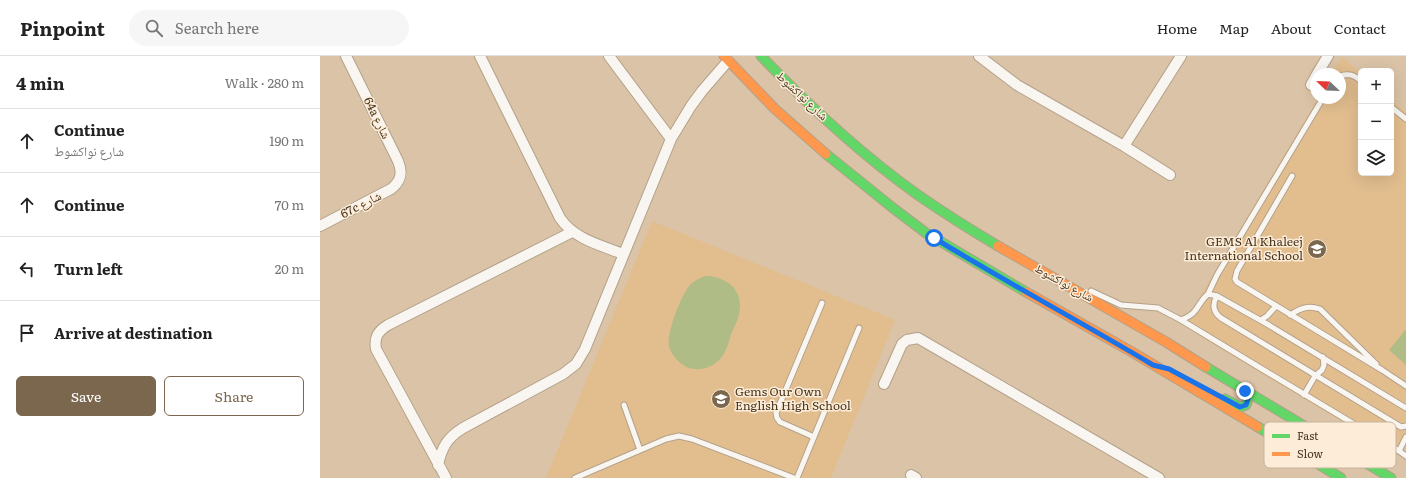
<!DOCTYPE html>
<html lang="en">
<head>
<meta charset="utf-8">
<style>
  :root { --surface:#fff; --page:#f6f6f6; --text:#222; --muted:#767676; --line:#e0e0e0; --accent:#7a674e }
  body { margin:0; font-family:Literata,"Noto Naskh Arabic",serif; background:var(--page); color:var(--text) }
  .controls { position:absolute; right:12px; top:12px; display:grid; overflow:hidden; border-radius:6px; box-shadow:0 4px 16px #0002 }
  .controls button { width:36px; height:36px; display:grid; place-items:center; padding:0; border:0; border-bottom:1px solid var(--line); background:var(--surface); color:var(--text); font:20px sans-serif }
  .compass { position:absolute; left:990px; top:12px; width:36px; height:36px; border-radius:50%; background:var(--surface); box-shadow:0 4px 16px #0002; rotate:293deg }
  .stop { position:absolute; width:12px; height:12px; margin:-9px; border:3px solid #1a73e8; border-radius:50%; background:#fff }
  .stop.end { background:#1a73e8; border-color:#fff; box-shadow:0 1px 4px #0008 }
  .list { margin:0; padding:0; list-style:none }
  h2 { display:flex; justify-content:space-between; align-items:center; height:52px; margin:0; padding:0 16px; font-size:17px }
  h2 small { font-size:13px; font-weight:400; color:var(--muted) }
  .list li { display:grid; grid-template-columns:26px 1fr auto; gap:12px; align-items:center; box-sizing:border-box; height:64px; padding:0 16px; border-top:1px solid var(--line) }
  .list b { display:block; font-size:15px; white-space:nowrap }
  .list p { margin:0; font-size:13px; white-space:nowrap; color:var(--muted) }
  .list em { font-size:13px; font-style:normal; color:var(--muted) }
  .actions { display:flex; gap:8px; padding:12px 16px }
  .actions a { flex:1; padding:9px 0; border:1px solid var(--accent); border-radius:6px; text-align:center; font-size:14px; color:var(--accent) }
  .actions .main { background:var(--accent); color:#fff }
  .icon { flex:none; width:22px; height:22px; fill:none; stroke:currentColor; stroke-width:2; stroke-linecap:round; stroke-linejoin:round }
  .map { position:relative; flex:none; width:1086px; height:422px; overflow:hidden }
  header { display:flex; align-items:center; gap:24px; box-sizing:border-box; height:56px; padding:0 20px; background:var(--surface); border-bottom:1px solid var(--line) }
  header strong { font-size:19px }
  nav { display:flex; gap:22px; margin-inline-start:auto; font-size:14px }
  .search { width:280px; height:36px; background:var(--page); display:flex; align-items:center; gap:10px; box-sizing:border-box; padding:0 14px; border-radius:22px; color:var(--muted); font-size:15px }
  main { display:flex }
  aside { flex:1; background:var(--surface) }
  .map>svg:first-child { display:block }
  .built { fill:#e2be8f }
  .green { fill:#afbc86 }
  .lines { fill:none; stroke-linecap:round; stroke-linejoin:round }
  .lane-casing { stroke:#b3a18a; stroke-width:7 }
  .street-casing { stroke:#b3a18a; stroke-width:12 }
  .fast-casing { stroke:#b3a18a; stroke-width:11 }
  .slow-casing { stroke:#b3a18a; stroke-width:11 }
  .lane { stroke:#f9f6f2; stroke-width:5 }
  .street { stroke:#f9f6f2; stroke-width:10 }
  .fast { stroke:#63d668; stroke-width:9 }
  .slow { stroke:#ff974d; stroke-width:9 }
  .route { stroke:#1a73e8; stroke-width:5 }
  .labels { text-anchor:middle; stroke-width:3; stroke-linejoin:round; paint-order:stroke }
  .street-label { font-size:12px; fill:#46351f; stroke:#fdecd7 }
  .poi-label { font-size:12px; fill:#46351f; stroke:#fdecd7; text-anchor:end }
  .key { fill:#fdecd7; stroke:#c6b5a0; stroke-width:1 }
  .key-label { font-size:11px; fill:#46351f }
</style>
</head>
<body>
<header>
<strong>Pinpoint</strong>
<div class="search"><svg class="icon" aria-label="search" viewBox="0 0 24 24"><circle cx="10" cy="10" r="6"/><path d="M15 15l6 6"/></svg>Search here</div>
<nav><a>Home</a><a>Map</a><a>About</a><a>Contact</a></nav>
</header>
<main>
<aside>
<h2>4 min<small>Walk · 280 m</small></h2>
<ul class="list">
<li><svg class="icon" aria-label="ahead" viewBox="0 0 24 24"><path d="M12 20V5M6 11l6-6 6 6"/></svg><div><b>Continue</b><p>شارع نواكشوط</p></div><em>190 m</em></li>
<li><svg class="icon" aria-label="ahead" viewBox="0 0 24 24"><path d="M12 20V5M6 11l6-6 6 6"/></svg><div><b>Continue</b></div><em>70 m</em></li>
<li><svg class="icon" aria-label="left" viewBox="0 0 24 24"><path d="M17 20v-9H6M10 6l-5 5 5 5"/></svg><div><b>Turn left</b></div><em>20 m</em></li>
<li><svg class="icon" aria-label="arrive" viewBox="0 0 24 24"><path d="M6 21V4h12l-3 4 3 4H6"/></svg><div><b>Arrive at destination</b></div></li>
</ul>
<div class="actions"><a class="main">Save</a><a>Share</a></div>
</aside>
<div class="map">
<svg width="1086" height="422" viewBox="0 0 1086 422">
  <rect width="100%" height="100%" fill="#dac3a6"/>
  <path class="built" d="M1022,1L1041,17V117H1071V43L1086,56V395L1081,401L899,292L863,269L998,42H1020V18H1012Z
    M332,165L575,264L511,422H226Z"/>
  <path class="green" d="M385,220C403,220 420,230 420,250C420,259 416,268 412,276C409,285 406,297 400,303C389,315 371,317 359,306C355,302 351,297 349,291C346,278 361,239 370,229C375,224 379,223 385,220Z
    M1086,273V309L1069,294Z"/>
  <g class="lines">
    <defs>
      <path id="lane" d="M1020,20C1029,17 1034,19 1041,25
        M1071,51L1086,63
        M972,120L917,215L915,223L917,226L1062,314L1086,330
        M771,235L801,249L838,252L861,264L942,313L1079,395L1086,400
        M888,238L897,219L1003,42
        M897,240C892,248 893,256 901,262L1081,371L1086,370
        M970,259C981,252 988,249 1000,253L1056,308
        M861,264C880,257 876,248 888,238L897,240L947,268L1086,352
        M941,264L947,260L956,250
        M984,339L995,320L1002,314L1004,309L1003,301
        M304,349L320,394
        M494,381L460,366L457,362L456,357L502,247
        M1079,395L1086,381
        M255,422L346,383L359,380L372,383L474,422
        M477,422L539,272"/>
      <path id="street" d="M160,0L240,162C254,183 280,189 303,198
        M289,0L351,83
        M659,0L697,29L804,90
        M997,18L1008,0
        M991,29L996,20
        M850,119L804,90L861,0
        M0,170L71,133C81,125 83,117 78,105L26,0
        M564,328L582,288L587,284L598,282L839,422
        M118,409C122,391 127,382 143,372L243,318L256,308L265,293L351,83L371,50L382,35L408,5
        M591,419L596,422
        M126,422L56,293C54,281 58,275 68,269L252,176"/>
      <path id="fast" d="M441,0C489,50 542,99 598,139C624,157 651,174 678,190
        M506,98L573,152L606,177L706,236
        M886,311L1071,422
        M905,343L920,351L926,349L928,343L925,335
        M938,371L1021,422"/>
      <path id="slow" d="M404,0L455,53L506,98
        M678,190L846,286L886,311
        M706,236L812,296L938,371"/>
    </defs>
    <use href="#lane" class="lane-casing"/>
    <use href="#street" class="street-casing"/>
    <use href="#fast" class="fast-casing"/>
    <use href="#slow" class="slow-casing"/>
    <use href="#lane" class="lane"/>
    <use href="#street" class="street"/>
    <use href="#fast" class="fast"/>
    <use href="#slow" class="slow"/>
  </g>
  <g class="lines">
    <path class="route" d="M614,182C686,226 761,266 833,309L849,313L920,351L926,349L928,343L925,335"/>
  </g>
  <defs>
    <symbol id="school-disc" viewBox="-11 -11 22 22"><circle r="9.5" fill="#7a674e" stroke="#fdecd7"/><path d="M0-5L7-2L0 1L-7-2ZM-4 1L0 2.5L4 1V4Q0 6-4 4Z" fill="#fff"/></symbol>
  </defs>
  <g fill-rule="evenodd">
    <use href="#school-disc" x="986" y="182" width="22" height="22"/>
    <use href="#school-disc" x="390" y="332" width="22" height="22"/>
  </g>
  <g class="labels">
    <g class="street-label">
      <text transform="translate(482 40) rotate(43)" y="4">شارع نواكشوط</text>
      <text transform="translate(57 62) rotate(64)" y="4">64a شارع</text>
      <text transform="translate(41 149) rotate(-27)" y="4">67c شارع</text>
      <text transform="translate(744 227) rotate(29)" y="4">شارع نواكشوط</text>
    </g>
    <g class="poi-label">
      <text x="983" y="190">GEMS Al Khaleej<tspan x="983" dy="14">International School</tspan></text>
      <text x="415" y="340" text-anchor="start">Gems Our Own<tspan x="415" dy="14">English High School</tspan></text>
    </g>
  </g>
  <rect x="944" y="366" width="132" height="46" rx="6" class="key"/>
  <rect x="952" y="378" width="18" height="4" fill="#63d668"/>
  <rect x="952" y="396" width="18" height="4" fill="#ff974d"/>
  <g class="key-label">
    <text x="977" y="384">Fast</text>
    <text x="977" y="402">Slow</text>
  </g>
</svg>
<div class="controls">
<button>+</button>
<button>−</button>
<button><svg class="icon" aria-label="layers" viewBox="0 0 24 24"><path d="M12 4l9 5-9 5-9-5zM3 14l9 5 9-5"/></svg></button>
</div>
<svg class="compass" viewBox="-18 -18 36 36"><path d="M0-13l5 13h-10z" fill="#e53935"/><path d="M0 13l5-13h-10z" fill="#767676"/></svg>
<div class="stop" style="left:614px;top:182px"></div>
<div class="stop end" style="left:925px;top:335px"></div>
</div>
</main>
</body>
</html>
